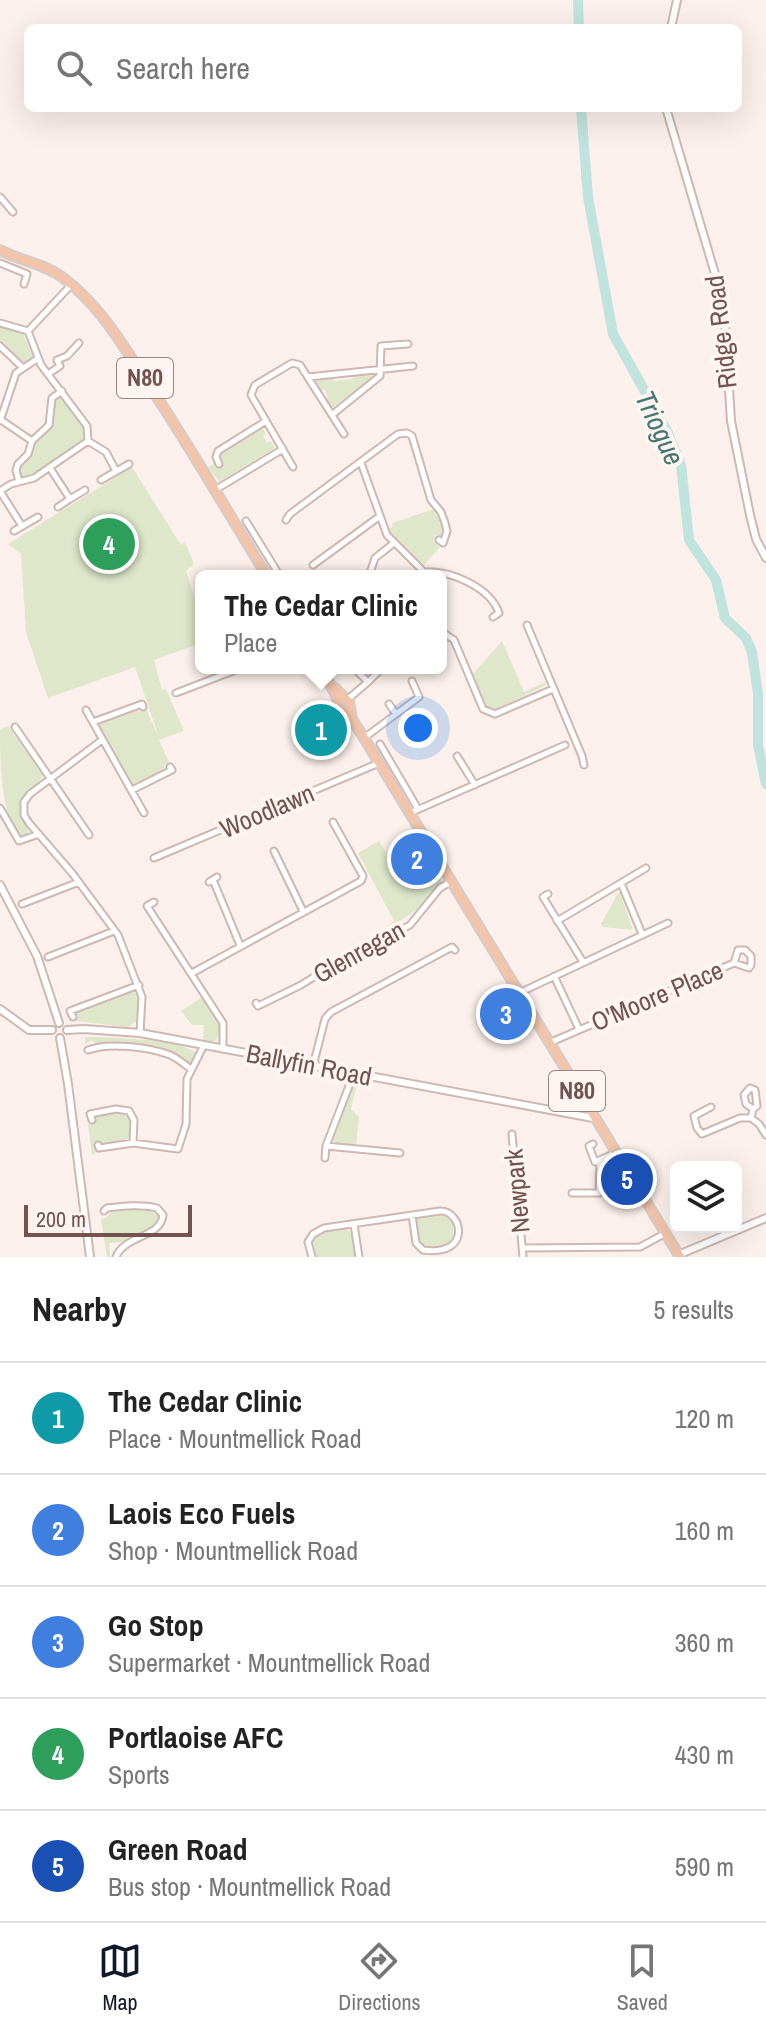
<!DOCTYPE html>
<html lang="en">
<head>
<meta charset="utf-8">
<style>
  :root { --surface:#fff; --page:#f6f6f6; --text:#222; --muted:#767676; --line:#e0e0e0; --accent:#111827 }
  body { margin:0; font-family:"Archivo Narrow",sans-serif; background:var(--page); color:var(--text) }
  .controls { position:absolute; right:24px; bottom:24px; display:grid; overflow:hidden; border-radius:12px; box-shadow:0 8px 32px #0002 }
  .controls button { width:72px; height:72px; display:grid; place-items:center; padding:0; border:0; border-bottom:2px solid var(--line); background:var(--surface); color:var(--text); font:40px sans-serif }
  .scale { position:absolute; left:24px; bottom:20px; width:168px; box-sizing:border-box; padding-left:8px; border:4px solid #735350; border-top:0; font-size:22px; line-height:28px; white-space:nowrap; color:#735350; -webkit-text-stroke:6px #fdf5f1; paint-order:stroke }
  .you { position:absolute; left:418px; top:728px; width:28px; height:28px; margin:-20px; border:6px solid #fff; border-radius:50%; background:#1a73e8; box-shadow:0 0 0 12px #1a73e833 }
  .badge { display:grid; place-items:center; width:52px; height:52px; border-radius:50%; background:var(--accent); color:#fff; font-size:26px; font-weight:700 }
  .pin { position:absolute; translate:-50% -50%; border:4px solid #fff; box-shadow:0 2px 8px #0006 }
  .popup { position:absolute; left:195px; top:570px; width:252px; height:104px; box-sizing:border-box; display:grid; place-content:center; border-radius:12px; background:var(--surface); filter:drop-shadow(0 2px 6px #0005); font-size:26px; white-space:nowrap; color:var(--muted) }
  .popup b { font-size:30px; color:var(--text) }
  .popup::after { content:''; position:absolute; left:50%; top:100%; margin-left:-16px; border:16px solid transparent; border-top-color:var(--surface) }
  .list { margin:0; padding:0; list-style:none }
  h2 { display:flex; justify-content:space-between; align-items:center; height:104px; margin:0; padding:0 32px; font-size:34px }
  h2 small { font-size:26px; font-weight:400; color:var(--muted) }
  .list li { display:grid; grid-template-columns:52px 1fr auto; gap:24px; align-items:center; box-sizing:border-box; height:112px; padding:0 32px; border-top:2px solid var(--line) }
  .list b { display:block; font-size:30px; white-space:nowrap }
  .list p { margin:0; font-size:26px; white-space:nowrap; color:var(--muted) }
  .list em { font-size:26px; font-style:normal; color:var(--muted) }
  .icon { flex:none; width:44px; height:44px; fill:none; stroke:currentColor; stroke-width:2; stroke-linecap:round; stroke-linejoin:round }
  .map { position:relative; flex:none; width:766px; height:1257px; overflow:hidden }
  .search { position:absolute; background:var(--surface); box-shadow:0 8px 32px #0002; left:24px; right:24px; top:24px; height:88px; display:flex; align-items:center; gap:20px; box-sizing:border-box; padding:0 28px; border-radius:12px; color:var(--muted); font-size:30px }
  .sheet { height:664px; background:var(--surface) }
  nav { display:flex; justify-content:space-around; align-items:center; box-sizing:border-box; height:112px; border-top:2px solid var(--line); background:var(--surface); font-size:22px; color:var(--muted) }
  nav a { display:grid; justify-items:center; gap:4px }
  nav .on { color:var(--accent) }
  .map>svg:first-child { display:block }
  .green { fill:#dee7ca }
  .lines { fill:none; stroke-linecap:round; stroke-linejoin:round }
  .river { stroke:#c0e3de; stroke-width:10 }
  .minor-casing { stroke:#ceb8b4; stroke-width:9 }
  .tertiary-casing { stroke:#ceb8b4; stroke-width:10 }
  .primary-casing { stroke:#d5cbca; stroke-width:12 }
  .minor { stroke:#fff; stroke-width:5 }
  .tertiary { stroke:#fff; stroke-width:6 }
  .primary { stroke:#f2c4aa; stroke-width:8 }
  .labels { text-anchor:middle; stroke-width:8; stroke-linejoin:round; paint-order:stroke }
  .shield { fill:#fdf5f1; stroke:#9c8480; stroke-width:2 }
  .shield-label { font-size:24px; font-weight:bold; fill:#735350 }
  .street-label { font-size:26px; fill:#735350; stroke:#fdf5f1 }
  .water-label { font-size:28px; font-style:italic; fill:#457671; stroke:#fdf5f1 }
</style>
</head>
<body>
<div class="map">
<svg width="766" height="1257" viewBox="0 0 766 1257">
  <rect width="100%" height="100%" fill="#fbf0eb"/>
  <path class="green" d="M0,327L23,334L33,356L24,363L0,342Z
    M371,373L372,378L332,408L324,399L328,397L324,389L320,391L314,382L315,379L333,377L334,381L353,379V375Z
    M59,395L63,397L83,428L84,439L43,469L22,478L18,469L36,442L51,427L53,400Z
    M262,427L266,434L263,436L267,443L271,441L275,448L219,482L208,467L221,460V454Z
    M132,467L181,545L185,542L194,564L186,571L201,618V643L154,660L162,690L166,689L184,731L159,740L169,762L165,765L163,773L133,784L128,780L98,728L101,721L134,709L140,712L146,709L159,738L135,667L48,698L26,632L21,554L8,544Z
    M434,509L438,514L443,532L440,536L436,535L433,541L440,547L424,565L398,542L388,529L393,527L392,523Z
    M502,641L524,692L546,682V685L495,710L485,707L471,676Z
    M8,726L43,775C38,787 22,792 20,806C19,818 31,823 28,835L24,838C0,823 0,759 0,730Z
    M379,841L395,867L410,862L419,878L438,869L442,881L416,910L388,929L387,926L394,921L358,853Z
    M618,893H620L633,930L603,927L601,924Z
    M132,991L139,996L138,1020L128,1027L69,1020L79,1010Z
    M202,997C212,1011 228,1025 215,1041H203L204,1025H192L181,1011Z
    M85,1037C107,1037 185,1039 197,1054L191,1062L184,1063L172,1053L97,1045L92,1040L85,1044Z
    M355,1079H358L351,1109L359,1117L356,1146L338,1145L334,1143L333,1137Z
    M113,1112L131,1117L130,1138L112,1144L99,1142L96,1144L95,1153L92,1155L88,1124L94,1123L96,1117Z
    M143,1209L159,1214L160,1220C151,1234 122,1244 109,1243L110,1257H107L101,1219L107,1217L112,1211Z
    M440,1213H445L453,1219V1239L455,1242L444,1247L423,1248C418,1241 418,1233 415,1224L417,1218L438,1216Z
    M346,1228L352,1235L355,1257H314L310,1244L313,1237L329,1229Z"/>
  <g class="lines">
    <path class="river" d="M578,0L579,28
      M581,108L588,197L613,334L668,433L681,465L689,540L716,580L725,618L746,638L752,652L758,694V745L766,784"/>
    <defs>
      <path id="minor" d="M0,197L13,212
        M0,263L27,274L24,284
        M0,323L28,331
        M28,331L41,365L87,426L88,441
        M28,331L71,285
        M0,346L22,367
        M48,374L60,366L57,360L67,356L79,343
        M308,377L413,366
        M333,414L380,376L381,346L408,344
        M1,420L32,441
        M0,421L16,373L37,359
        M88,441L106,452L116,471
        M361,463L387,535L422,570L425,576
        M219,464L216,457L218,451L266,421
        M293,467L251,395L255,385L292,363L300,365L344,434
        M50,468L70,499L85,490
        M101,480L129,464
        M19,482L16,470L18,464L28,454L32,441L49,425L52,398L62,391
        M215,490L283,449
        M0,491L11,484L34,478L88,441
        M0,491L22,526
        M58,507L70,499
        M286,520L290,514L398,434L407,433L412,436L431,500L441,512L445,523L447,531L443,543L439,540
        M246,521L280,576
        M14,531L38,517
        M313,565L380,516
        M424,572C450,570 490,587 499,613L493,617
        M369,576L375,558L394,543
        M527,625L582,756L584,765
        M441,631L454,640L483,709L495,714L553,689
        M368,682L382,668
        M176,693L241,668
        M348,699L368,682L354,668
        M389,704L396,714
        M86,710L144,813
        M93,722L142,704L143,707
        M15,727L89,835
        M364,738L419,697L412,681
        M102,740L30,794L24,802V815L29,823L72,873L118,935L142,997L140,1033
        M380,744L418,809
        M457,756L475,785
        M132,790L172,770L170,767
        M0,808L19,841L39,834
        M410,813L565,745
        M274,851L303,911
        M154,858L379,763
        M213,880L240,945
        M209,882L217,877
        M621,883L642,934
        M548,894L543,897L583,962
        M154,902L147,906L223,1023V1049
        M22,904L79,882
        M557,921L646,868
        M48,957L114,931
        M192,973L361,881L363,876L333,822
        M554,976L579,1029
        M519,993L668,923
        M256,1003L258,1006L301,985L341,960L410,925L440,888L452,881
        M73,1017L70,1011L139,985
        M549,1043L734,963L749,968L751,965V956L745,950H738L734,963
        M88,1050C109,1042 149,1047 170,1055C177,1058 184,1064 191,1069
        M313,1066L325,1019L331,1012L452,947L455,950
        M354,1073L326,1146L400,1153
        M711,1107L694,1116L697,1128L702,1134L740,1118H751
        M751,1118L753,1109L746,1104L744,1095L750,1088L755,1090L757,1106L753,1109
        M751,1118L759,1124L766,1135
        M92,1120L90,1114L116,1109L129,1111L134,1120L133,1143
        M512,1134L523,1257
        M593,1144L589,1146L595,1162L615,1153
        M98,1145L99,1148L133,1143L178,1149L186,1124L187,1079L204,1045
        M325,1158L326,1146
        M572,1193H599L600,1161
        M104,1211L107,1208C123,1206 141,1204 157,1208L163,1215C161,1238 124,1235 116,1257
        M354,1225L359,1257
        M522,1248L640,1247L664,1234
        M312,1257L308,1242L313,1234L324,1228L440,1211C462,1210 473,1257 423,1250L416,1243L412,1215"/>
      <path id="tertiary" d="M671,28L677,0
        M666,108L718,284L725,325L731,421L750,515L756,539L766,558
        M0,885L37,956L59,1023
        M0,1009L29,1030H52
        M67,1030L84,1029L140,1033L593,1118
        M60,1038L68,1084L90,1257
        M555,1109L582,1100
        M678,1255L766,1218"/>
      <path id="primary" d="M0,250C20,261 43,263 62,277C98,303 123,345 147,382C189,445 227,511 267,576
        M322,668L338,700L337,707L352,719L364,738L680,1257
        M335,688L349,702L352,719"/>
    </defs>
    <use href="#minor" class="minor-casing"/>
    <use href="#tertiary" class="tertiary-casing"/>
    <use href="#primary" class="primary-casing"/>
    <use href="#minor" class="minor"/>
    <use href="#tertiary" class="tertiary"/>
    <use href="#primary" class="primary"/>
  </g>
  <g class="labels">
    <g class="shield">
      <rect x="117" y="358" width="56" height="40" rx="6"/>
      <rect x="549" y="1071" width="56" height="40" rx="6"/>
    </g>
    <g class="shield-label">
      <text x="145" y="386">N80</text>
      <text x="577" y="1099">N80</text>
    </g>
    <g class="street-label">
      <text transform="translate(721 332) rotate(-97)" y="9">Ridge Road</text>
      <text transform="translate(267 811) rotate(-23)" y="9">Woodlawn</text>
      <text transform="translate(359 952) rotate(-29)" y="9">Glenregan</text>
      <text transform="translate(657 996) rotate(-23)" y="9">O'Moore Place</text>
      <text transform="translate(309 1065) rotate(11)" y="9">Ballyfin Road</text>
      <text transform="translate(517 1191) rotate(-95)" y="9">Newpark</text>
    </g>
    <g class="water-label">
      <text transform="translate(660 428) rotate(65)" y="10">Triogue</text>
    </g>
  </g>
</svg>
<div class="controls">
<button><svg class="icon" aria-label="layers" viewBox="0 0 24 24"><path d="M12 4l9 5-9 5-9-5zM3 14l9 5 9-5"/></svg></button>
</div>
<div class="scale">200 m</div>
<div class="you"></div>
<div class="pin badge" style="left:321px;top:730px;background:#0f9aa8">1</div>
<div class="popup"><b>The Cedar Clinic</b>Place</div>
<div class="pin badge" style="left:417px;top:859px;background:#3f7fe0">2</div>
<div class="pin badge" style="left:506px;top:1014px;background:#3f7fe0">3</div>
<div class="pin badge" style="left:109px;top:544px;background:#2e9e5b">4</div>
<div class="pin badge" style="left:627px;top:1179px;background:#1a4fb4">5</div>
<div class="search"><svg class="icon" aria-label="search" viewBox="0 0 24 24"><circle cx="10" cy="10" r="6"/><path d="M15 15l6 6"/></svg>Search here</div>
</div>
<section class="sheet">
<h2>Nearby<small>5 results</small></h2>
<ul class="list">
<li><span class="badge" style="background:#0f9aa8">1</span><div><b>The Cedar Clinic</b><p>Place · Mountmellick Road</p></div><em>120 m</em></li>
<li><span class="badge" style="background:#3f7fe0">2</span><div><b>Laois Eco Fuels</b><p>Shop · Mountmellick Road</p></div><em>160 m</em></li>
<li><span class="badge" style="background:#3f7fe0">3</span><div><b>Go Stop</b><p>Supermarket · Mountmellick Road</p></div><em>360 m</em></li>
<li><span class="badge" style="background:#2e9e5b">4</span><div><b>Portlaoise AFC</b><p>Sports</p></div><em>430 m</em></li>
<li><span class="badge" style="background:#1a4fb4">5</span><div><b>Green Road</b><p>Bus stop · Mountmellick Road</p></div><em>590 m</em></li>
</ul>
</section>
<nav>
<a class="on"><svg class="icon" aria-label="map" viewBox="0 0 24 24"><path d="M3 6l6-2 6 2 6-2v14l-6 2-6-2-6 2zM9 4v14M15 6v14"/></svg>Map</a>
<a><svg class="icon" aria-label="directions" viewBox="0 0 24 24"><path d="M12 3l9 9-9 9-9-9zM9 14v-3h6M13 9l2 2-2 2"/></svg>Directions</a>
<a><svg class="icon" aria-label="saved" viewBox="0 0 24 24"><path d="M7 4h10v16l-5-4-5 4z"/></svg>Saved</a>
</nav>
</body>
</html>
